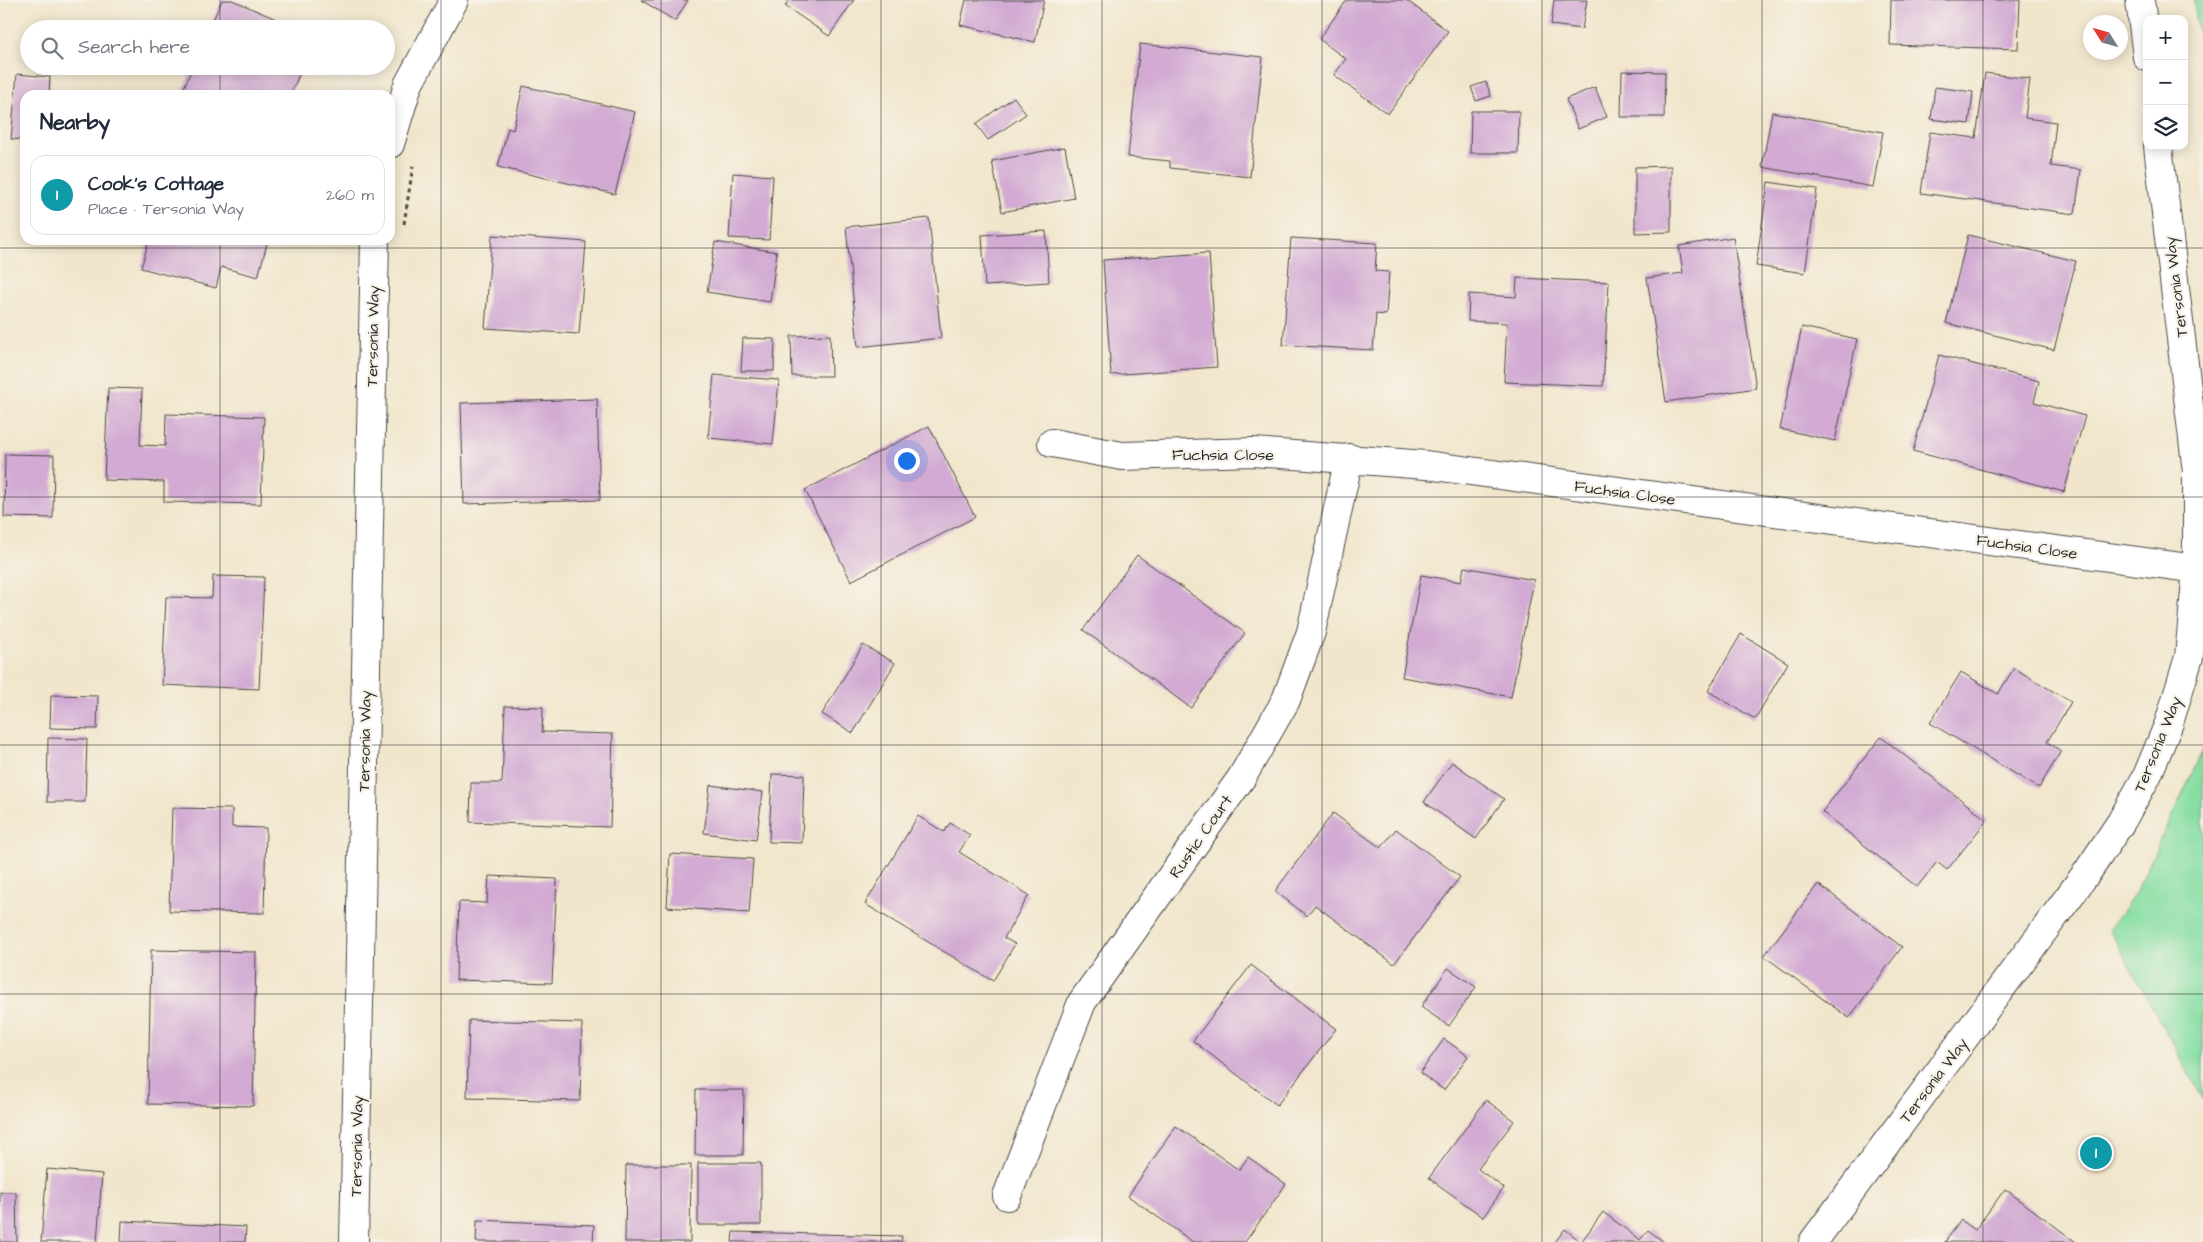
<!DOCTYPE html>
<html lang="en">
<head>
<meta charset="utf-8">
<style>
  :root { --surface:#fff; --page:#f6f6f7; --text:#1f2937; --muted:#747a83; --line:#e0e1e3; --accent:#d93025 }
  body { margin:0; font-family:"Architects Daughter",sans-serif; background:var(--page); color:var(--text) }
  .controls { position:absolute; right:15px; top:15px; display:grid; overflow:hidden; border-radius:10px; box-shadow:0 2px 12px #0003 }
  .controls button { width:45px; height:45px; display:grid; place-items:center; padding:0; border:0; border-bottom:1px solid var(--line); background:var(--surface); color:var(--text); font:25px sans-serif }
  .compass { position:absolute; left:2083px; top:15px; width:45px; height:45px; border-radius:50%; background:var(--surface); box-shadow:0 2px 12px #0003; rotate:307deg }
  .you { position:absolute; left:906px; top:460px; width:18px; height:18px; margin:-12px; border:4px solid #fff; border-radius:50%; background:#1a73e8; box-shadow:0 0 0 8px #1a73e833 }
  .badge { display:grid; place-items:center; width:32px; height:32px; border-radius:50%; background:var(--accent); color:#fff; font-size:16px; font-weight:700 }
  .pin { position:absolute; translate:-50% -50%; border:2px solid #fff; box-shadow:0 1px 5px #0006 }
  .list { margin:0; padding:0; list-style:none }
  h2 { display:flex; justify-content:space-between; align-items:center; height:65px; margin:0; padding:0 20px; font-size:21px }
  h2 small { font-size:16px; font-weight:400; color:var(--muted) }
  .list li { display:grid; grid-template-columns:32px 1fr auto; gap:15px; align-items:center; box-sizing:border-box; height:80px; margin:0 10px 10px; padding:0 10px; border:1px solid var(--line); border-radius:15px }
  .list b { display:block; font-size:19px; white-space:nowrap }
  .list p { margin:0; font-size:16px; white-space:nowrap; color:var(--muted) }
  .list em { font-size:16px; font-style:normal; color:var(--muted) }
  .icon { flex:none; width:28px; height:28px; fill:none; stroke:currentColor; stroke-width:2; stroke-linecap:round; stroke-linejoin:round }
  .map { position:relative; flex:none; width:2203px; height:1242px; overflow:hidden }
  .search { position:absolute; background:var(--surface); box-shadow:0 2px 12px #0003; left:20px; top:20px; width:375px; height:55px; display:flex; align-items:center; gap:12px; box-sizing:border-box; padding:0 18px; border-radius:28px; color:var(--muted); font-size:19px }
  .panel { position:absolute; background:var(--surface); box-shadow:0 2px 12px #0003; left:20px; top:90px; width:375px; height:155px; border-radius:15px }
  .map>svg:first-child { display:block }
  .green { fill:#86dea3; stroke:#588467 }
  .building { fill:#d2aad3 }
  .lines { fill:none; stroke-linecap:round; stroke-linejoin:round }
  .minor-casing { stroke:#494743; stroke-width:30 }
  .path { stroke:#494743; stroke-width:3; stroke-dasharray:4 4; stroke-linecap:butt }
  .minor { stroke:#fff; stroke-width:28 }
  .grid { fill:none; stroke:#2b2b2b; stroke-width:1; stroke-opacity:0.55 }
  .labels { text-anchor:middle; stroke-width:4.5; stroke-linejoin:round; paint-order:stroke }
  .street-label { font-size:16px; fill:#2b2b2b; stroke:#f7f3e8 }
</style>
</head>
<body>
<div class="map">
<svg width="2203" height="1242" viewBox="0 0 2203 1242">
  <rect width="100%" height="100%" fill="#f7f3e8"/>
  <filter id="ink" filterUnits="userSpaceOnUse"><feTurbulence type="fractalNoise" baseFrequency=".02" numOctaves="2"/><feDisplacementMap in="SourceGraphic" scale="10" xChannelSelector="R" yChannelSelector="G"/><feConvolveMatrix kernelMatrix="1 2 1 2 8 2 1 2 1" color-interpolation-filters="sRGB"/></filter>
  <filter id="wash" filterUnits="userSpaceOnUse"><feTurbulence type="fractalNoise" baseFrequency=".0096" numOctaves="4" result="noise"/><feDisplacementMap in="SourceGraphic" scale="20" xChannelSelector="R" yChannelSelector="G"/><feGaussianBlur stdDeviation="1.12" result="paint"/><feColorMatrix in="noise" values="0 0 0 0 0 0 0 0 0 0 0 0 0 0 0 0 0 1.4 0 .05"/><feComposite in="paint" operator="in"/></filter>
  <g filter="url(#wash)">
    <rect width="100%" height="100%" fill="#f1e6cc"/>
    <path class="green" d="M2194,0H2203V72Z
      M2203,750V1099L2109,929L2135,894Z"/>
    <g id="blocks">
      <path class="building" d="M222,0H232L299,29H209Z
        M641,0H688L675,21Z
        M789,0H854L829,36L785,6Z
        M966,0H1044L1035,42L960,25Z
        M1347,0H1406L1448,31L1388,114L1334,75L1346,59L1319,39Z
        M1554,0H1587L1582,29L1551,25Z
        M1891,0H2020L2018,49L1890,45Z
        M1140,44L1263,57L1250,177L1170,168V161L1128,157Z
        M193,66H303L290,95H193L183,90Z
        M1622,71L1665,72L1664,117H1621Z
        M1985,73L2030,79L2025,118L2056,122L2051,166L2081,170L2075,214L1921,193L1930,132L1976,138Z
        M17,74L50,77L49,95H25V140L11,139Z
        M1486,82L1491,96L1476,101L1471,87Z
        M523,86L635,112L615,194L498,167L508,128L513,130Z
        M1595,87L1607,117L1578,129L1566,99Z
        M1935,87L1973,92L1969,124L1931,119Z
        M1014,97L1026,114L988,140L976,124Z
        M1471,111H1519L1518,153H1470Z
        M1772,112L1883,132L1873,187L1762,167Z
        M1065,147L1074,198L1002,212L992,161Z
        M1671,166V232L1635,233V167Z
        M733,173L773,176L769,240L729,238Z
        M1768,182L1817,189L1805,273L1756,266Z
        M929,218L941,338L858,347L846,227Z
        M1046,231L1049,282L985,286L982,235Z
        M492,235L586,242L579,334L485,328Z
        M1968,235L2076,261L2054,350L1946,323Z
        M1733,237L1756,388L1666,402L1647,278L1683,273L1679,246Z
        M1291,238L1377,243L1375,271L1389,272L1386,315L1376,314L1373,350L1283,345Z
        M149,240H268L258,277L221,267L216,288L141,268Z
        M715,242L777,252L770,302L707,292Z
        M1209,253L1217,367L1111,375L1103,260Z
        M1517,278L1609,282L1603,386L1504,382L1507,323L1468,321L1469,294L1516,297Z
        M1802,327L1857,339L1835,441L1780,429Z
        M830,335L831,376H792L791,336Z
        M743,338L775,339L774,371H741Z
        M1939,355L2039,381L2034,402L2085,416L2064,492L1913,451Z
        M714,375L779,380L773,444L708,438Z
        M108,388L142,389L140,445L165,446L166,414L264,417L261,504L164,502V482L104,480Z
        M597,399L600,500L464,504L461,403Z
        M929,426L975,517L851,581L805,490Z
        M5,454L54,455L53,518L4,517Z
        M1137,555L1245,633L1191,708L1083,630Z
        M1464,567L1534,580L1511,697L1402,677L1421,575L1461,582Z
        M213,576L264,577L259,689L162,685L166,597L212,598Z
        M1741,634L1788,663L1755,719L1708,691Z
        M863,645L895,663L853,733L822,714Z
        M2014,668L2071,702L2047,742L2061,751L2039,788L1930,723L1961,672L1998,694Z
        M51,695L98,696L97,729L50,728Z
        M505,706L543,707L542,732L613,734L610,827L470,822L471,783H502Z
        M1881,737L1987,820L1947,870L1937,862L1917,887L1822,812Z
        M48,738L87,739L85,802H47Z
        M1452,762L1504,799L1476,839L1424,802Z
        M772,774L804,775L802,843L769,842Z
        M710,785L763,792L756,840L704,833Z
        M172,808L232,809V827L266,828L264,913L169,911Z
        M1333,813L1381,848L1396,829L1460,877L1394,964L1315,905L1307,916L1275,891Z
        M918,816L944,832L950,823L970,835L959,852L1029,895L1004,938L1015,944L993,981L865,904Z
        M670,854L753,859L749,913L667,907Z
        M489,876L557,879L552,983L456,980L459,902L487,903Z
        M1818,884L1902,947L1849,1018L1764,956Z
        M151,950L256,952L253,1106L148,1104Z
        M1251,965L1336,1029L1277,1105L1193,1041Z
        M1448,968L1476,987L1449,1026L1421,1007Z
        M469,1020L582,1023L580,1101L467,1098Z
        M1444,1039L1468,1056L1444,1090L1420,1073Z
        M696,1090H744L743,1155H695Z
        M1486,1100L1514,1121L1478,1169L1504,1188L1483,1217L1429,1178Z
        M1176,1126L1239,1170L1248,1157L1286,1184L1245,1242H1193L1128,1196Z
        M2094,1137L2112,1153L2098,1169L2079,1154Z
        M698,1163H761V1225H698Z
        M626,1165H691L690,1242H625Z
        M47,1169L102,1174L97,1242H41Z
        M2005,1189L2076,1242H1945L1961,1220L1975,1230Z
        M0,1192H16L17,1242H0Z
        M1603,1212L1640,1240L1648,1230L1664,1242H1555L1565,1229L1581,1242Z
        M477,1220L594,1225L593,1242H476Z
        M122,1221L246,1227L245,1242H121Z
        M733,1232L902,1236L901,1242H732Z"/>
    </g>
  </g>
  <g filter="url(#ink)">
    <use href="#blocks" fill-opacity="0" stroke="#494743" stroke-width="1"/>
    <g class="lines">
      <defs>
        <path id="minor" d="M2140,0L2147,57
          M390,144L408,85L454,0
          M1052,443L1122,456L1253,452L1426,465L2197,569
          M1007,1196L1082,1002L1242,777L1286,700L1311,632L1349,458
          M354,1242L375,240
          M1813,1242L2088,871L2121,822L2147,776L2169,723L2189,657L2197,569V472L2158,146"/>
      </defs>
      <use href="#minor" class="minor-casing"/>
      <path class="path" d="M404,224L413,166"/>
      <use href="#minor" class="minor"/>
    </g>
  </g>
  <path class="grid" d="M220,0V29M441,0V1242M661,0V1242M881,0V1242M1102,0V1242M1322,0V1242M1542,0V1242M1762,0V1242M1983,0V1242M220,66V95M220,240V1242M0,248H2203M0,497H2203M0,745H2203M0,994H2203"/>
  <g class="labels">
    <g class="street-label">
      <text transform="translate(2175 287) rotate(-97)" y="6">Tersonia Way</text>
      <text transform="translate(372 336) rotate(-89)" y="6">Tersonia Way</text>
      <text x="1223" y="460">Fuchsia Close</text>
      <text transform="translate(1625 492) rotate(8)" y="6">Fuchsia Close</text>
      <text transform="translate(2027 546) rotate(8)" y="6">Fuchsia Close</text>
      <text transform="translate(364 741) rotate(-89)" y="6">Tersonia Way</text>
      <text transform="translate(2157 744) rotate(-68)" y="6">Tersonia Way</text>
      <text transform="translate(1200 836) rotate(-55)" y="6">Rustic Court</text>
      <text transform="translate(1933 1080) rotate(-53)" y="6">Tersonia Way</text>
      <text transform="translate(356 1146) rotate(-89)" y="6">Tersonia Way</text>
    </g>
  </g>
</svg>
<div class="controls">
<button>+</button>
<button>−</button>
<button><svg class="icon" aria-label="layers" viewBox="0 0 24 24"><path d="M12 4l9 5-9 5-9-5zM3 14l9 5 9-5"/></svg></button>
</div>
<svg class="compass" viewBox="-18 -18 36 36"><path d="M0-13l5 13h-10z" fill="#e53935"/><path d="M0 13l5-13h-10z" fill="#747a83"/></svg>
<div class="you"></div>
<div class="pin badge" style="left:2096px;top:1153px;background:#0f9aa8">1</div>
<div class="search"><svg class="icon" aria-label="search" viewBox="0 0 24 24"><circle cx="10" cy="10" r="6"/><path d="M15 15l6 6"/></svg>Search here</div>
<section class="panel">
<h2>Nearby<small></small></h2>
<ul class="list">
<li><span class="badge" style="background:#0f9aa8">1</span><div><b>Cook's Cottage</b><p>Place · Tersonia Way</p></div><em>260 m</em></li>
</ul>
</section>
</div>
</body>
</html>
